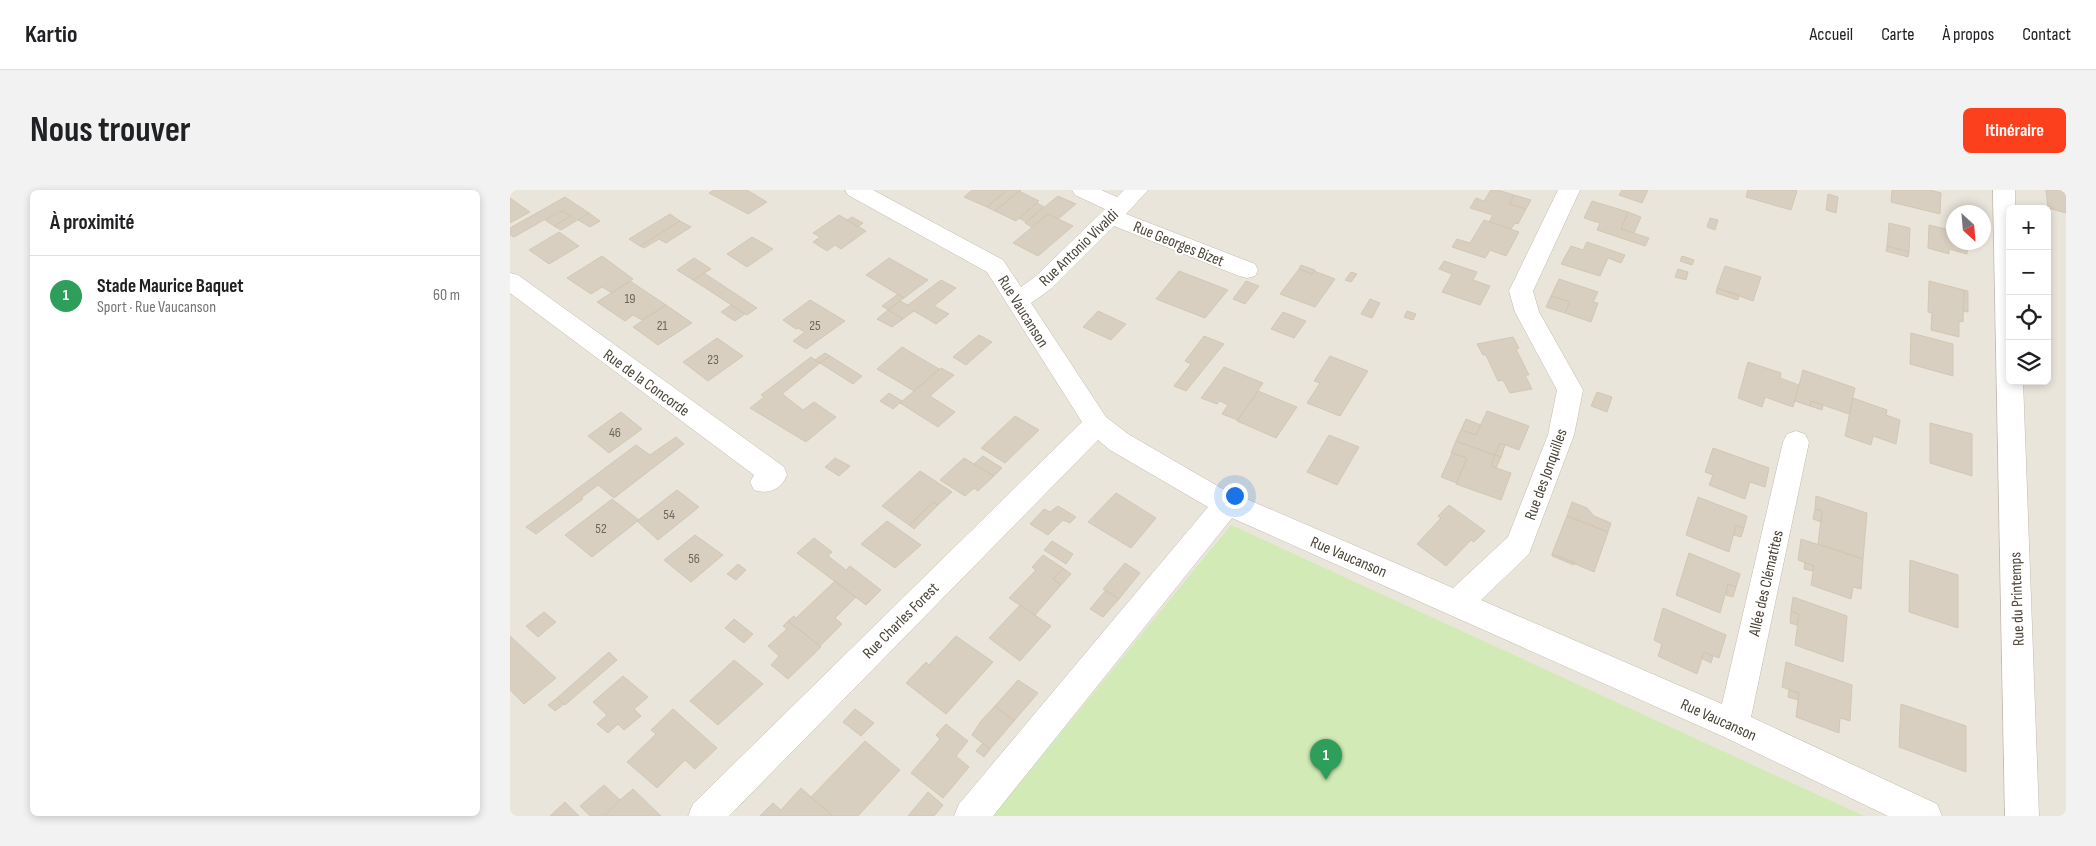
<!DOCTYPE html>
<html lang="fr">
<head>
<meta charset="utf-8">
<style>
  :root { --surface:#fff; --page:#f2f2f2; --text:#202124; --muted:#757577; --line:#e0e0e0; --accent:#fc3f1d }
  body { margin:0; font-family:"Sofia Sans Condensed",sans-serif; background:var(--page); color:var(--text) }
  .controls { position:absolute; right:15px; top:15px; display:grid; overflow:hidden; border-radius:8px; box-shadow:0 2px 8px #0003 }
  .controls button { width:45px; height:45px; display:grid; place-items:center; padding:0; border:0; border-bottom:1px solid var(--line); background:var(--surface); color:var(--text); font:25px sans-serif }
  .compass { position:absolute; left:1436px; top:15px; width:45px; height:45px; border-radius:50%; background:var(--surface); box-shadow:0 2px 8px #0003; rotate:154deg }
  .you { position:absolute; left:724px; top:305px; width:18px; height:18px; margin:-12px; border:4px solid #fff; border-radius:50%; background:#1a73e8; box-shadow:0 0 0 8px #1a73e833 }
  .badge { display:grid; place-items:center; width:32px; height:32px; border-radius:50%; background:var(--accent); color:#fff; font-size:16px; font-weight:700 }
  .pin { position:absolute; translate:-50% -41px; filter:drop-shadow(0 1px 2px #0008) }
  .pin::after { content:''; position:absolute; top:26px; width:18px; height:15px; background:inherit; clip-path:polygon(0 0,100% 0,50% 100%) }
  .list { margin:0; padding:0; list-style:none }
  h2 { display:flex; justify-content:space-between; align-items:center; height:65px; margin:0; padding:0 20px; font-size:21px }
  h2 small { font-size:16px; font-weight:400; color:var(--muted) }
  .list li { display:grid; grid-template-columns:32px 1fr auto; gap:15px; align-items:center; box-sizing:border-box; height:80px; padding:0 20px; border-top:1px solid var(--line) }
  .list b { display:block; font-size:19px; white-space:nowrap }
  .list p { margin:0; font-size:16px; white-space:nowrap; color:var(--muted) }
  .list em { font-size:16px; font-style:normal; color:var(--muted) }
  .icon { flex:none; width:28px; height:28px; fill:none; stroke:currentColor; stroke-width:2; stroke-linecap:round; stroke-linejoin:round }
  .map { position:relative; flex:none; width:1556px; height:626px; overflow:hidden; border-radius:8px }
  header { display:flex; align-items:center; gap:30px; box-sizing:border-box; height:70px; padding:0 25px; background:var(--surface); border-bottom:1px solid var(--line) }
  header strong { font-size:24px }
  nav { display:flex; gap:28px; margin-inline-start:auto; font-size:18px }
  .intro { display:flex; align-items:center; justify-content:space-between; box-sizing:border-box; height:120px; padding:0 30px }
  h1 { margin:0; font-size:35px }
  .button { padding:12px 22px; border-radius:8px; background:var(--accent); color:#fff; font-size:18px; font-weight:700 }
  main { display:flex; gap:30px; padding:0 30px }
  aside { flex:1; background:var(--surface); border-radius:8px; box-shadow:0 2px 8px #0003 }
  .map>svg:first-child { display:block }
  .residential { fill:#eae5da; fill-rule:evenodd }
  .green { fill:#d2eab5 }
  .building { fill:#d8cfc1; stroke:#d3c7b4 }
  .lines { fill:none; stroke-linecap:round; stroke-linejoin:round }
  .minor-casing { stroke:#c2bbae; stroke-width:1 }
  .minor { fill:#fff; fill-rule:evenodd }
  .labels { text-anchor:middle; stroke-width:4; stroke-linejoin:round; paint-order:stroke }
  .number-label { font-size:14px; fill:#6e675b }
  .street-label { font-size:16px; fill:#4b4439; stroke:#fff }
</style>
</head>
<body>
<header>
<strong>Kartio</strong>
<nav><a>Accueil</a><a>Carte</a><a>À propos</a><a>Contact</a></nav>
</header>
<div class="intro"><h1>Nous trouver</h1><a class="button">Itinéraire</a></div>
<main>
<aside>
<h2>À proximité<small></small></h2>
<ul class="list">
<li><span class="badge" style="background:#2e9e5b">1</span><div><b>Stade Maurice Baquet</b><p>Sport · Rue Vaucanson</p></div><em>60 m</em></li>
</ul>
</aside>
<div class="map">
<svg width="1556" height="626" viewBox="0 0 1556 626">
  <rect width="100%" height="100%" fill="#f6f3ec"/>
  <path class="residential" d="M0,0H1556V626H0ZM1500,19H1537V191H1500ZM1444,22H1474V52H1444Z"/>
  <path class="green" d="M721,335L1354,626H483Z"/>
  <path class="building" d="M204,0H237L257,12L238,24L199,3Z
    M462,0H497L477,17L454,7Z
    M497,0H511L485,21L477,17Z
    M981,0H988L1004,5L999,14L1016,19L1008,34L1005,33L1001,39L979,32L983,25L960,18L966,8L974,11Z
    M1112,0H1138L1132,13L1109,5Z
    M1238,0H1286L1287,1L1281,20L1236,7Z
    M1382,0H1420L1431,3L1430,24L1381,12Z
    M1536,0H1556V23L1538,18Z
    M509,1L529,11L506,31L485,21Z
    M1318,4L1328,7L1326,23L1316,20Z
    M1004,5L1021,10L1016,19L999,14Z
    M548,6L566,14L548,29L538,24L522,37L515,33Z
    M55,7L79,23L51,40L44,36L61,26L53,21L48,22L4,47L0,45V38Z
    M0,8L20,22L0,33Z
    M1082,11L1118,22L1111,39L1139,48L1135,56L1087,40L1090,33L1074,28Z
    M527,13L534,17L516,32L509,28Z
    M53,21L61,26L44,36L35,30Z
    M1118,22L1131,27L1124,43L1111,39Z
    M79,23L90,31L80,37L68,30Z
    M160,24L170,31L130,56L119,49Z
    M538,24L563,36L528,66L503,53Z
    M329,25L356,41L331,59L325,55L317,61L303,52L310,47L303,43Z
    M342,27L353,33L348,37L337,30Z
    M1200,28L1208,30L1205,40L1197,37Z
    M974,30L1009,42L996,66L980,60L975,68L942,57L947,49L960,53Z
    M170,31L181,37L156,53L149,49L134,58L130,56Z
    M1379,33L1400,38L1399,62L1377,56Z
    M1419,35L1444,41V52H1458L1457,64L1439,59V64L1418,58Z
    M49,42L69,56L39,74L19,60Z
    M242,47L263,59L237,77L217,64Z
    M1077,52L1115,65L1111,73L1098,68L1090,86L1051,74L1061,56L1073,60Z
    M1377,56L1399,62L1398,67L1376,61Z
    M92,66L123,89L102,103L92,97L81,104L57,88Z
    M1172,66L1184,70L1182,75L1170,71Z
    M184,68L201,79L183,90L167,80Z
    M379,68L418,90L394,108L356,85Z
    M934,71L967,82L963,90L980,96L970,115L932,102L942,84L929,79Z
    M791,75L805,80L802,84L789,79Z
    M1215,76L1251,87L1243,111L1207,98Z
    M789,79L802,84L804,81L825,89L805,117L770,104Z
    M1168,79L1178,82L1176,90L1165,87Z
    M669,81L718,100L695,128L646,109Z
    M841,82L847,84L841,92L835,90Z
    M194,83L247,118L237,125L183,90Z
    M1049,89L1088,102L1083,112L1088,113L1081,132L1055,123L1060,112L1041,106Z
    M431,90L446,98L424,116L439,124L426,134L404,121L393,129L378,120L390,111L398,115Z
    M120,91L156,115L132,130L123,125L115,131L87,112Z
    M736,91L749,96L735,114L723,109Z
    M1419,91L1454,100L1453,132L1449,131V147L1421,140L1422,123L1418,122Z
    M1207,98L1229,105L1228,110L1206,103Z
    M1454,100L1458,101V122L1453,121Z
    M388,104L394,108L378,120L372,116Z
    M1041,106L1060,112L1055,123L1036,117Z
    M860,109L870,113L862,128L851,124Z
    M300,110L335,131L296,159L283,151L295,142L288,138L286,139L273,130Z
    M156,115L182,133L148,155L123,137Z
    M221,115L230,121L235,124L225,131L211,122Z
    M378,120L393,129L382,137L367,129Z
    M588,121L616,134L601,150L573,137Z
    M897,121L906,124L903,130L894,127Z
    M773,122L796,131L784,148L761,139Z
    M1401,143L1443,154V186L1400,174Z
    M469,145L482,152L456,175L443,167Z
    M694,146L714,154L676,201L664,196L681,174L675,171Z
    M1003,147L1009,158L1006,159L1019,185H1015L1022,199L1000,203L993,190L988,191L976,165H973L967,154Z
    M207,148L233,166L198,191L173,172Z
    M392,157L429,179L404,201L367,179Z
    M315,163L320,166L310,173L305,170Z
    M320,166L352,186L343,194L310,173Z
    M820,166L858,181L830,226L797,213L810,193L804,191Z
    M301,167L310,173L272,204L293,220L304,212L326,227L296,252L240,218L254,207L251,205Z
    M1238,172L1271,183L1270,188L1289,195L1283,217L1255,207L1252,217L1228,208Z
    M714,177L753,193L728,230L712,224L718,215L710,211L707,214L691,208Z
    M431,178L444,185L420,206L445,222L428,237L390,213Z
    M1293,180L1345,198L1339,224L1301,211L1300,216L1285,211Z
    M748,201L787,217L766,248L727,231Z
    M1087,202L1102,207L1097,222L1081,216Z
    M379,203L392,211L383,219L370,211Z
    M1343,208L1377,220L1376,225L1390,230L1386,254L1363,246L1361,255L1335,246Z
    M1301,211L1313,215L1312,220L1300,216Z
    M977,221L1019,236L1009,260L990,253L985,265L946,251L951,240L966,245Z
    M111,222L132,239L99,263L78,246Z
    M505,226L529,240L495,273L471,258Z
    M956,229L971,235L966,245L951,240Z
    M1420,233L1462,244V286L1420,273Z
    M819,245L849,257L827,295L797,282Z
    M166,247L174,254L104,308L88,295L71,308L73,309L26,344L16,337L126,255L140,265Z
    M946,251L985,265L981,276L1001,283L991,310L946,294L957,268L941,263Z
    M990,253L995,255L991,267L985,265Z
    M1203,258L1259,278L1255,297L1240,292L1235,309L1199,295L1203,285L1195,282Z
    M942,263L957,268L947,293L931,287Z
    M985,265L991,267L986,278L981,276Z
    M473,266L492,278L484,286L464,274Z
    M325,268L340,276L329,286L315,277Z
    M454,268L484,286L468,301L464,298L455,306L430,290Z
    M410,281L442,302L428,315L423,312L399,335L372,316Z
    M167,300L189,317L148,350L127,331Z
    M606,303L646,328L621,358L578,332Z
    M1306,306L1357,323L1353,369L1308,354L1312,321L1305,319Z
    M1188,307L1237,326L1234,338L1226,335L1219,362L1176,345Z
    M102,309L129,330L82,367L55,345Z
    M423,312L428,315L404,339L399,335Z
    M1062,312L1077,318L1084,326L1101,333L1098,342L1057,326Z
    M939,315L975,341L964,352L961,350L936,376L907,354L931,328L928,326Z
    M548,316L566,327L560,333L553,330L538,345L520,334L534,319L540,322Z
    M1305,319L1312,321L1311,332L1303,329Z
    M1057,326L1098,342L1084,382L1042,364Z
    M377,331L411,355L385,378L351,354Z
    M1226,335L1234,338L1231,347L1224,345Z
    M185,345L213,365L181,392L154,370Z
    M304,348L322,362L318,366L336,380L340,376L371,400L356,415L287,363Z
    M1291,349L1353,369L1351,399L1343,397L1341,409L1301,395L1304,376L1288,370Z
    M542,351L563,364L556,374L534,360Z
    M1179,363L1230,384L1226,397L1218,394L1210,423L1166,405Z
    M1042,364L1065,372L1064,375L1042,366Z
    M533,365L553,378L543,389L551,395L525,425L499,408L526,380L522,377Z
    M1400,370L1448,385V438L1399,422Z
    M1295,372L1304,376L1303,381L1294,379Z
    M615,373L630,383L609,409L593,399Z
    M228,374L236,380L226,390L217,384Z
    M553,378L561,384L551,395L543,389Z
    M325,391L346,407L325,428L332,434L310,456L278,431L284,426L286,428Z
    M1218,394L1226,397L1223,407L1216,405Z
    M596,400L609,409L593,427L580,419Z
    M1283,407L1337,426L1333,472L1285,455L1289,424L1281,421Z
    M510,415L541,436L510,471L479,448Z
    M1153,418L1216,445L1209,468L1194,462L1187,484L1148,466L1152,454L1144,450Z
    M1281,421L1289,424L1287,435L1280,433Z
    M34,422L46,432L28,447L16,436Z
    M224,429L243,444L234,453L215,438Z
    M278,431L311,457L278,489L261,475L269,466L258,456L277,439L273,436Z
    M0,446L46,488L14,514L0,500Z
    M446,446L483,472L436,524L396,493L416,472L419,475Z
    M99,462L107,470L55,515L47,508Z
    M1194,462L1203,466L1201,473L1191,468Z
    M224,470L253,494L208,535L180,511Z
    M1276,472L1342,495L1340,531L1330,528L1329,543L1286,527L1289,503L1272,497Z
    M113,486L138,507L124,519L131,526L114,540L108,534L98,543L87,534L97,525L83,512Z
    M508,490L528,503L504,531L485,516Z
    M1279,500L1289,503L1288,510L1278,507Z
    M47,508L54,514L45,521L38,515Z
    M1391,514L1456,536V582L1389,557Z
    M485,516L504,531L480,559L462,545L471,531Z
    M163,519L207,558L185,579L175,570L147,598L117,572L146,544L141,540Z
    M345,519L364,533L351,546L333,532Z
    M436,534L458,551L446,566L459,577L433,608L401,583L430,549L426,545Z
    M355,551L390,580L348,626H323L301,607Z
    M473,553L480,559L474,567L466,561Z
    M94,595L110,610L94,626H80L70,616Z
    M291,598L323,626H250L263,613L271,620Z
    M123,599L151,626H94L110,610Z
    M418,602L433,615L424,626H398Z
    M55,612L69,626H40Z"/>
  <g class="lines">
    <defs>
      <path id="minor" d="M335,0H363L493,70L511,97L526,86L595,19L565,5L562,0H591L607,7L614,0H638L616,24L745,74L748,80L745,86L737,88L729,86L604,36L542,98L521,113L596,227L618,244L711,298L943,398L998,347L1038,245L1047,200L1005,122L999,101L1048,0H1070L1023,101L1029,122L1073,200L1064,245L1019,364L971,410L1212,514L1273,252L1277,244L1286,241L1295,244L1299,252L1241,527L1427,614L1432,626H1378L1212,546L722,328L483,626H444L449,614L698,317L600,260L588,250L219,626H178L183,614L572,232L477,82L338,5Z
        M1483,0H1505V19H1500V191H1513L1529,626H1495Z
        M0,83L8,85L274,277L277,285C271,299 259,305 244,300L240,292L244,285L0,103Z"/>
    </defs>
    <use href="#minor" class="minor-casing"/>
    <use href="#minor" class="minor"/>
  </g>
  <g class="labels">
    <g class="number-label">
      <text x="120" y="113">19</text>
      <text x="152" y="140">21</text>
      <text x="305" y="140">25</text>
      <text x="203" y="174">23</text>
      <text x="105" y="247">46</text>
      <text x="159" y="329">54</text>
      <text x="91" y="343">52</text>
      <text x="184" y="373">56</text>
    </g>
    <g class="street-label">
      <text transform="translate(669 53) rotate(22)" y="6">Rue Georges Bizet</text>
      <text transform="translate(568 57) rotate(-44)" y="6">Rue Antonio Vivaldi</text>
      <text transform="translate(514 121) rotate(58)" y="6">Rue Vaucanson</text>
      <text transform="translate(137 192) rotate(36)" y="6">Rue de la Concorde</text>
      <text transform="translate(1035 284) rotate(-70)" y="6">Rue des Jonquilles</text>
      <text transform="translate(839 366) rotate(23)" y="6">Rue Vaucanson</text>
      <text transform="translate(1255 393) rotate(-77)" y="6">Allée des Clématites</text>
      <text transform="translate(1506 409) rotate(-92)" y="6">Rue du Printemps</text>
      <text transform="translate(390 430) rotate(-45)" y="6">Rue Charles Forest</text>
      <text transform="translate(1209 529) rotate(24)" y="6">Rue Vaucanson</text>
    </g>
  </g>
</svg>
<div class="controls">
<button>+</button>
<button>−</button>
<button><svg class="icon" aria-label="locate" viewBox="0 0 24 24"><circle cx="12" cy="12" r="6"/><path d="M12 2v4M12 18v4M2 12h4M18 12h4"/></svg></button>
<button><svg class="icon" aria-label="layers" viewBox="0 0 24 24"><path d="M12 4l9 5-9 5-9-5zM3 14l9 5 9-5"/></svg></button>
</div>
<svg class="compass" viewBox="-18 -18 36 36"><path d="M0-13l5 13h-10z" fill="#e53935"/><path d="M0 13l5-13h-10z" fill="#757577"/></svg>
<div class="you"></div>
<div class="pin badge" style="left:816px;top:590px;background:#2e9e5b">1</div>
</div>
</main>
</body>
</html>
